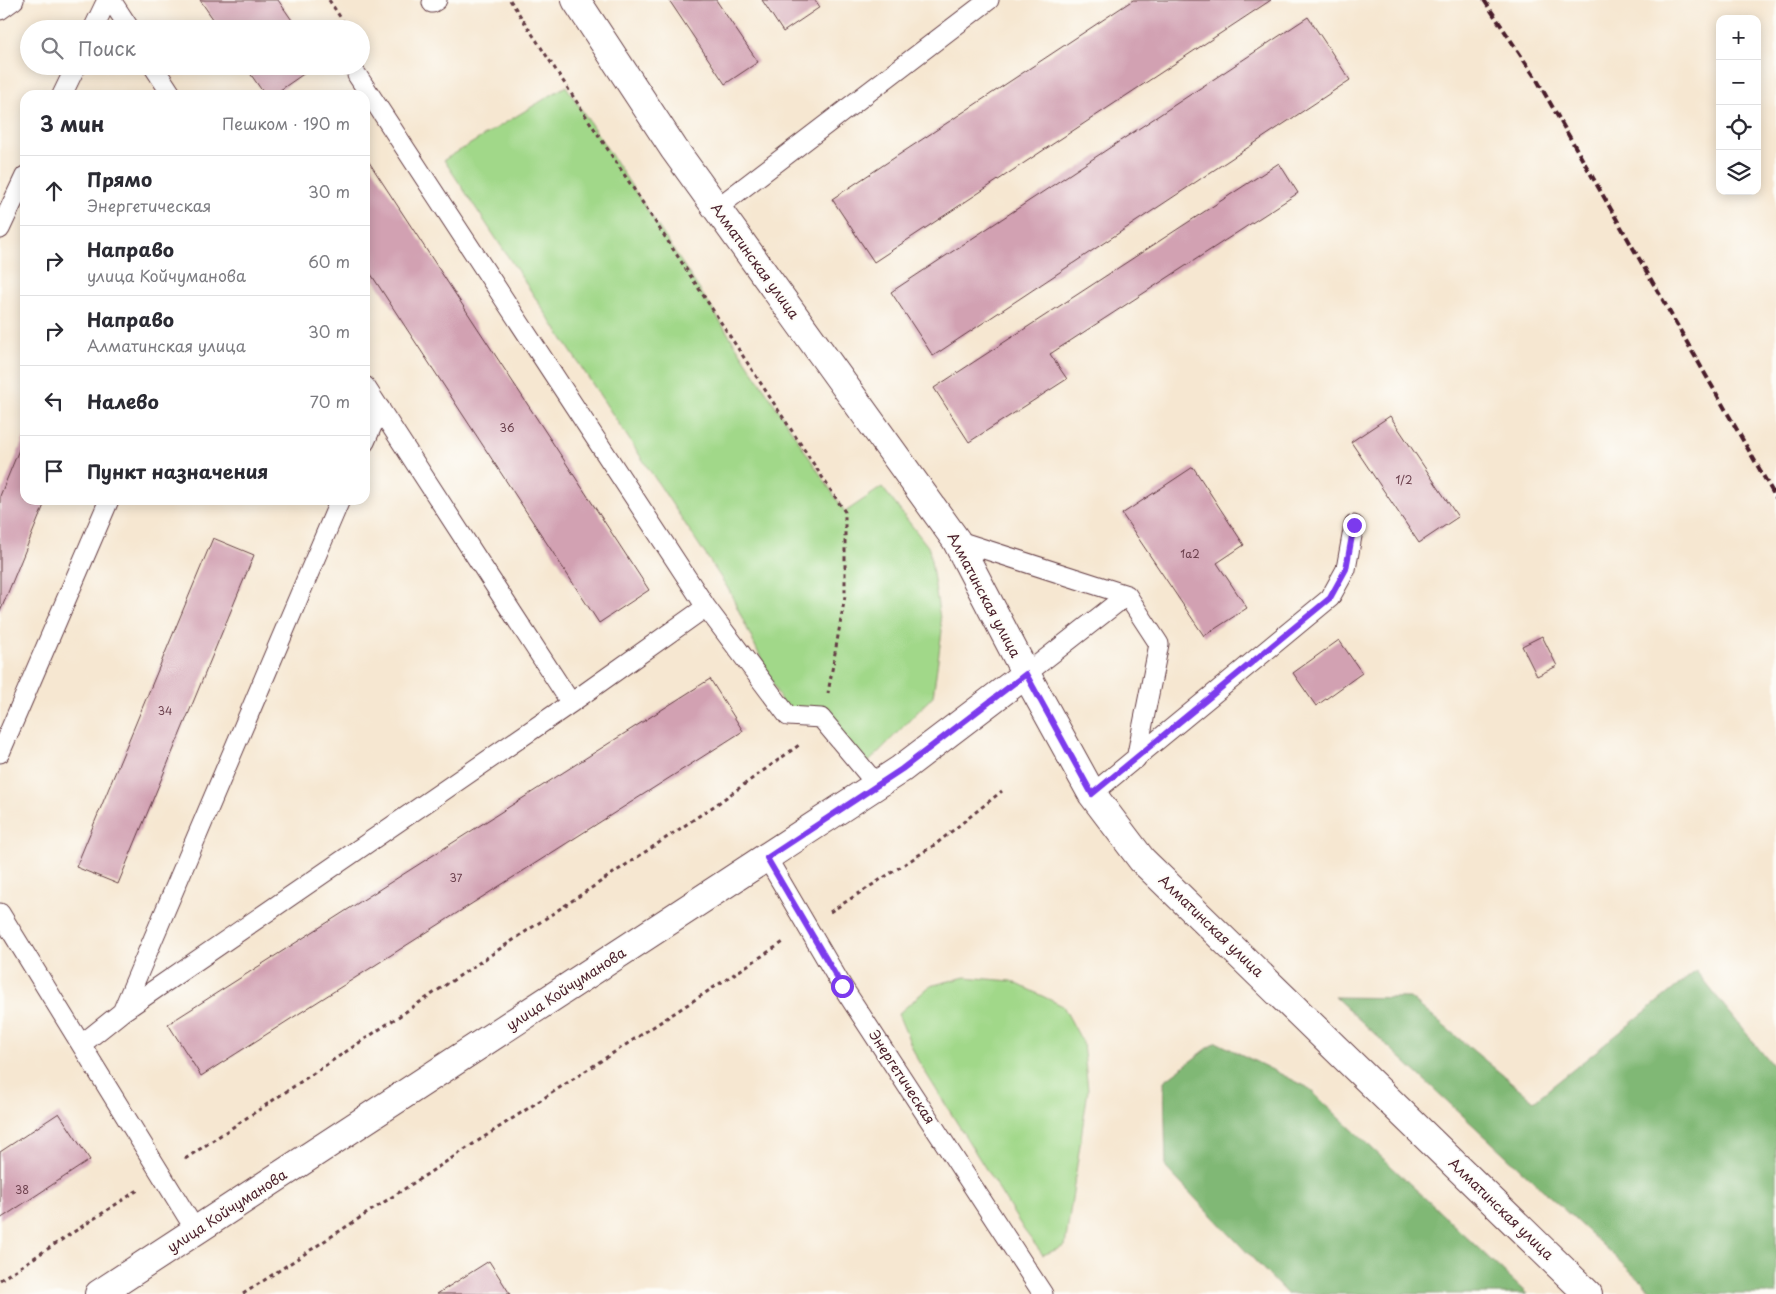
<!DOCTYPE html>
<html lang="ru">
<head>
<meta charset="utf-8">
<style>
  :root { --surface:#fff; --page:#f2f2f3; --text:#2b2b33; --muted:#7c7c81; --line:#e1e1e2 }
  body { margin:0; font-family:"Playpen Sans",sans-serif; background:var(--page); color:var(--text) }
  .controls { position:absolute; right:15px; top:15px; display:grid; overflow:hidden; border-radius:10px; box-shadow:0 2px 12px #0003 }
  .controls button { width:45px; height:45px; display:grid; place-items:center; padding:0; border:0; border-bottom:1px solid var(--line); background:var(--surface); color:var(--text); font:25px sans-serif }
  .stop { position:absolute; width:15px; height:15px; margin:-11px; border:4px solid #7c3aed; border-radius:50%; background:#fff }
  .stop.end { background:#7c3aed; border-color:#fff; box-shadow:0 1px 5px #0008 }
  .list { margin:0; padding:0; list-style:none }
  h2 { display:flex; justify-content:space-between; align-items:center; height:65px; margin:0; padding:0 20px; font-size:21px }
  h2 small { font-size:16px; font-weight:400; color:var(--muted) }
  .list li { display:grid; grid-template-columns:32px 1fr auto; gap:15px; align-items:center; box-sizing:border-box; height:70px; padding:0 20px; border-top:1px solid var(--line) }
  .list b { display:block; font-size:19px; white-space:nowrap }
  .list p { margin:0; font-size:16px; white-space:nowrap; color:var(--muted) }
  .list em { font-size:16px; font-style:normal; color:var(--muted) }
  .icon { flex:none; width:28px; height:28px; fill:none; stroke:currentColor; stroke-width:2; stroke-linecap:round; stroke-linejoin:round }
  .map { position:relative; flex:none; width:1776px; height:1294px; overflow:hidden }
  .search { position:absolute; background:var(--surface); box-shadow:0 2px 12px #0003; left:20px; top:20px; width:350px; height:55px; display:flex; align-items:center; gap:12px; box-sizing:border-box; padding:0 18px; border-radius:28px; color:var(--muted); font-size:19px }
  .panel { position:absolute; background:var(--surface); box-shadow:0 2px 12px #0003; left:20px; top:90px; width:350px; height:415px; border-radius:15px }
  .map>svg:first-child { display:block }
  .green { fill:#a1d889; stroke:#767c5a }
  .forest { fill:#80b875; stroke:#656c50 }
  .building { fill:#d2a1b2 }
  .lines { fill:none; stroke-linecap:round; stroke-linejoin:round }
  .lane-casing { stroke:#643d44; stroke-width:21 }
  .secondary-casing { stroke:#643d44; stroke-width:30 }
  .path { stroke:#643d44; stroke-width:3; stroke-dasharray:4 4; stroke-linecap:butt }
  .lane { stroke:#fff; stroke-width:19 }
  .secondary { stroke:#fff; stroke-width:28 }
  .rail { stroke:#4a1f2b; stroke-width:4; stroke-dasharray:8 4; stroke-linecap:butt }
  .route { stroke:#7c3aed; stroke-width:6 }
  .labels { text-anchor:middle; stroke-width:4; stroke-linejoin:round; paint-order:stroke }
  .number-label { font-size:11px; fill:#6c404d }
  .street-label { font-size:14px; fill:#4a1f2b; stroke:#fdfcf7 }
</style>
</head>
<body>
<div class="map">
<svg width="1776" height="1294" viewBox="0 0 1776 1294">
  <rect width="100%" height="100%" fill="#fdfcf7"/>
  <filter id="ink" filterUnits="userSpaceOnUse"><feTurbulence type="fractalNoise" baseFrequency=".02" numOctaves="2"/><feDisplacementMap in="SourceGraphic" scale="10" xChannelSelector="R" yChannelSelector="G"/><feConvolveMatrix kernelMatrix="1 2 1 2 8 2 1 2 1" color-interpolation-filters="sRGB"/></filter>
  <filter id="wash" filterUnits="userSpaceOnUse"><feTurbulence type="fractalNoise" baseFrequency=".0096" numOctaves="4" result="noise"/><feDisplacementMap in="SourceGraphic" scale="20" xChannelSelector="R" yChannelSelector="G"/><feGaussianBlur stdDeviation="1.12" result="paint"/><feColorMatrix in="noise" values="0 0 0 0 0 0 0 0 0 0 0 0 0 0 0 0 0 1.4 0 .05"/><feComposite in="paint" operator="in"/></filter>
  <g filter="url(#wash)">
    <rect width="100%" height="100%" fill="#f6e7d1"/>
    <path class="green" d="M566,86L845,512L882,487L929,548L942,631L933,696L863,768L822,718L788,716L729,590L444,160Z
      M965,977L1011,981L1063,1006L1083,1043L1088,1090L1065,1246L1043,1255L1024,1230L917,1059L898,1014L930,986Z"/>
    <path class="forest" d="M1696,971L1776,1070V1294H1655L1335,997L1410,998L1534,1101Z
      M1216,1042L1307,1087L1527,1294H1287L1166,1168L1164,1081Z"/>
    <g id="blocks">
      <path class="building" d="M200,0H278L298,29H220Z
        M669,0H716L758,62L725,84Z
        M762,0H815L820,7L783,32Z
        M1133,0H1271L874,262L832,199Z
        M1308,17L1350,80L933,356L891,292Z
        M245,66H315L273,95H265Z
        M365,156L649,590L599,623L365,265Z
        M1279,163L1298,193L1050,354L1067,379L969,442L934,388Z
        M1390,416L1458,517L1419,543L1351,442Z
        M25,435V500H46L0,612V496Z
        M1193,467L1244,545L1217,563L1247,608L1204,636L1122,514Z
        M213,538L254,555L118,884L76,867Z
        M1542,636L1557,666L1537,676L1522,646Z
        M1339,640L1362,673L1316,706L1293,673Z
        M710,679L743,731L201,1076L168,1024Z
        M59,1113L90,1160L0,1219V1152Z
        M489,1261L510,1294H437Z"/>
    </g>
  </g>
  <g filter="url(#ink)">
    <use href="#blocks" fill-opacity="0" stroke="#643d44" stroke-width="1"/>
    <g class="lines">
      <defs>
        <path id="lane" d="M111,0L130,29
          M432,3L437,0
          M0,10L14,0
          M93,29L107,0
          M153,66L172,95
          M357,75L706,607L788,716L821,718L877,785
          M62,95L76,66
          M717,208L989,0
          M0,229L25,176
          M365,386L571,703
          M365,442L380,408
          M956,540L1127,595L1159,644L1136,759
          M1026,674L1127,595
          M0,753L109,500
          M1092,794L1330,598L1346,569L1354,525
          M767,858L842,986L1043,1294
          M0,913L196,1231
          M122,1012L340,500
          M82,1044L122,1012L571,703L706,607"/>
        <path id="secondary" d="M576,0L674,149L956,540L1026,674L1092,794L1142,860L1588,1294
          M99,1294L901,769L1026,674"/>
      </defs>
      <use href="#lane" class="lane-casing"/>
      <use href="#secondary" class="secondary-casing"/>
      <path class="path" d="M329,0L348,29
        M510,0L845,512V596L828,693
        M830,912L936,844L1002,791
        M185,1159L717,804L799,745
        M0,1280L138,1190
        M243,1294L785,941"/>
      <use href="#lane" class="lane"/>
      <use href="#secondary" class="secondary"/>
      <path class="rail" d="M1484,0L1537,80L1776,498"/>
    </g>
  </g>
  <g class="lines" filter="url(#ink)">
    <path class="route" d="M842,986L767,858L902,769L1026,674L1092,794L1330,598L1346,569L1354,525"/>
  </g>
  <g class="labels">
    <g class="number-label">
      <text x="507" y="432">36</text>
      <text x="1404" y="484">1/2</text>
      <text x="1190" y="558">1а2</text>
      <text x="165" y="715">34</text>
      <text x="456" y="882">37</text>
      <text x="22" y="1194">38</text>
    </g>
    <g class="street-label">
      <text transform="translate(755 261) rotate(54)" y="5">Алматинская улица</text>
      <text transform="translate(984 595) rotate(62)" y="5">Алматинская улица</text>
      <text transform="translate(1211 926) rotate(44)" y="5">Алматинская улица</text>
      <text transform="translate(566 989) rotate(-33)" y="5">улица Койчуманова</text>
      <text transform="translate(902 1077) rotate(57)" y="5">Энергетическая</text>
      <text transform="translate(1501 1209) rotate(44)" y="5">Алматинская улица</text>
      <text transform="translate(227 1211) rotate(-33)" y="5">улица Койчуманова</text>
    </g>
  </g>
</svg>
<div class="controls">
<button>+</button>
<button>−</button>
<button><svg class="icon" aria-label="locate" viewBox="0 0 24 24"><circle cx="12" cy="12" r="6"/><path d="M12 2v4M12 18v4M2 12h4M18 12h4"/></svg></button>
<button><svg class="icon" aria-label="layers" viewBox="0 0 24 24"><path d="M12 4l9 5-9 5-9-5zM3 14l9 5 9-5"/></svg></button>
</div>
<div class="stop" style="left:842px;top:986px"></div>
<div class="stop end" style="left:1354px;top:525px"></div>
<div class="search"><svg class="icon" aria-label="search" viewBox="0 0 24 24"><circle cx="10" cy="10" r="6"/><path d="M15 15l6 6"/></svg>Поиск</div>
<section class="panel">
<h2>3 мин<small>Пешком · 190 m</small></h2>
<ul class="list">
<li><svg class="icon" aria-label="ahead" viewBox="0 0 24 24"><path d="M12 20V5M6 11l6-6 6 6"/></svg><div><b>Прямо</b><p>Энергетическая</p></div><em>30 m</em></li>
<li><svg class="icon" aria-label="right" viewBox="0 0 24 24"><path d="M7 20v-9h11M14 6l5 5-5 5"/></svg><div><b>Направо</b><p>улица Койчуманова</p></div><em>60 m</em></li>
<li><svg class="icon" aria-label="right" viewBox="0 0 24 24"><path d="M7 20v-9h11M14 6l5 5-5 5"/></svg><div><b>Направо</b><p>Алматинская улица</p></div><em>30 m</em></li>
<li><svg class="icon" aria-label="left" viewBox="0 0 24 24"><path d="M17 20v-9H6M10 6l-5 5 5 5"/></svg><div><b>Налево</b></div><em>70 m</em></li>
<li><svg class="icon" aria-label="arrive" viewBox="0 0 24 24"><path d="M6 21V4h12l-3 4 3 4H6"/></svg><div><b>Пункт назначения</b></div></li>
</ul>
</section>
</div>
</body>
</html>
